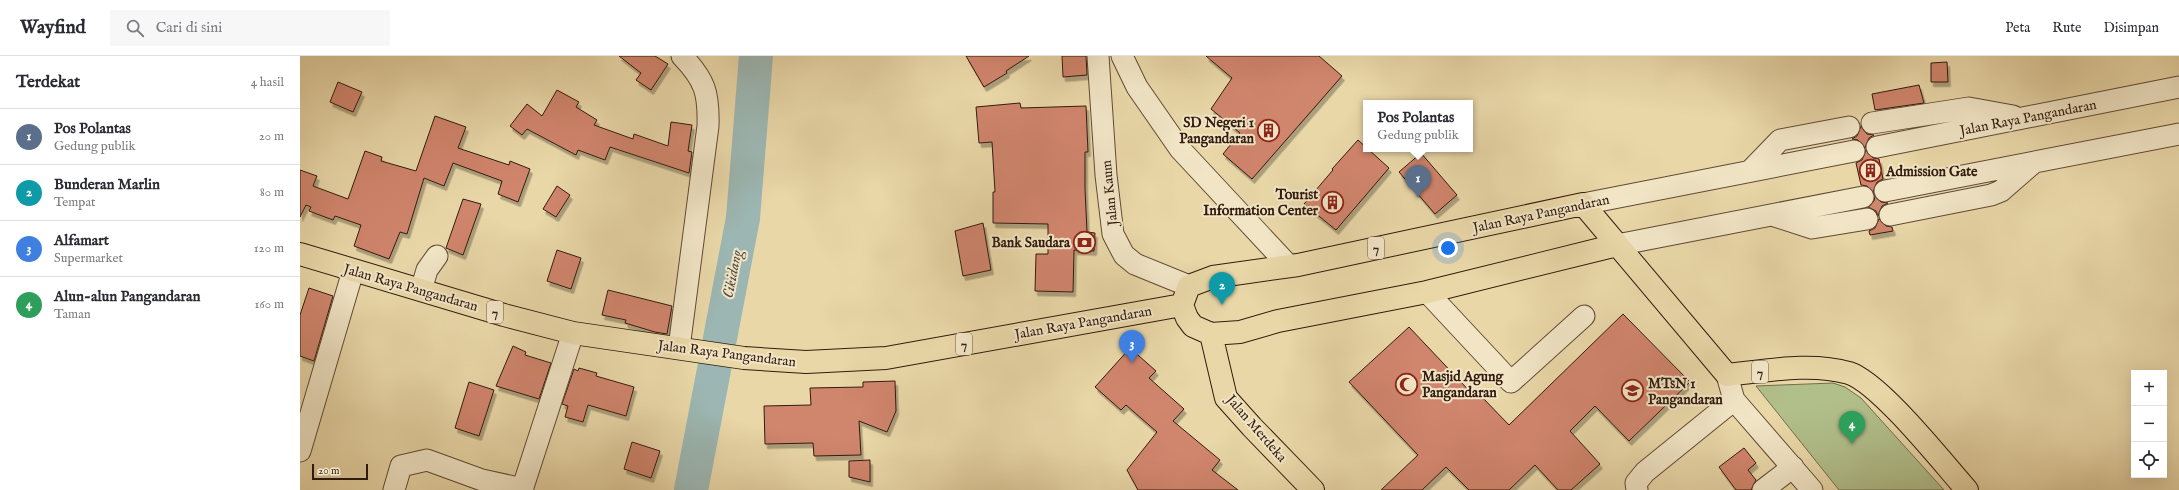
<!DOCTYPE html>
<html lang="id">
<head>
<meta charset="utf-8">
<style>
  :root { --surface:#fff; --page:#f7f7f7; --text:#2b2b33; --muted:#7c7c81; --line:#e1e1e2; --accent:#2563eb }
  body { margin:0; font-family:"IM FELL English",serif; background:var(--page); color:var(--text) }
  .controls { position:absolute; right:12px; bottom:12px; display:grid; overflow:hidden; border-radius:0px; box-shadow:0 4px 16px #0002 }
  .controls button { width:36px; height:36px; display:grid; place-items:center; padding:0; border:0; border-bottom:1px solid var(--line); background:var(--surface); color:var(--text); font:20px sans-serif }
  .scale { position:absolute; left:12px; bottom:10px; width:56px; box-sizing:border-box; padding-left:4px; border:2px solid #321b0e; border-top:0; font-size:11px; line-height:14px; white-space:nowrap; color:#321b0e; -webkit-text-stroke:3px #f1e5c6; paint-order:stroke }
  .you { position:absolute; left:1148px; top:192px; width:14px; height:14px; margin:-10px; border:3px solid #fff; border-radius:50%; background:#1a73e8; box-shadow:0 0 0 6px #1a73e833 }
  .badge { display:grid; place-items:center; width:26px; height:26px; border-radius:50%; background:var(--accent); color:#fff; font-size:13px; font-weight:700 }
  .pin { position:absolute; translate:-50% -33px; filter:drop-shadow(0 1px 2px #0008) }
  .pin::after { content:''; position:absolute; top:21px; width:14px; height:12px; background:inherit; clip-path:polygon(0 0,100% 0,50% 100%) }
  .popup { position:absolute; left:1063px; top:44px; width:110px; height:52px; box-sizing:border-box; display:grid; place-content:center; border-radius:0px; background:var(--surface); filter:drop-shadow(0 1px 3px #0005); font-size:13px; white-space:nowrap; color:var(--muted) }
  .popup b { font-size:15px; color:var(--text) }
  .popup::after { content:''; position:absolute; left:50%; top:100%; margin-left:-8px; border:8px solid transparent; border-top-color:var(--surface) }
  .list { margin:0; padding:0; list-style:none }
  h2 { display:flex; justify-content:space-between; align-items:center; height:52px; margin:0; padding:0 16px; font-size:17px }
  h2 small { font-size:13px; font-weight:400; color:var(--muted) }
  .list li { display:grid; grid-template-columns:26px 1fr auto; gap:12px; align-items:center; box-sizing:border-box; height:56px; padding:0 16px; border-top:1px solid var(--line) }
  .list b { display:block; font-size:15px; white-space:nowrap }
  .list p { margin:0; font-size:13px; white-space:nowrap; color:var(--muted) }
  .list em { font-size:13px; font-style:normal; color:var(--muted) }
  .icon { flex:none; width:22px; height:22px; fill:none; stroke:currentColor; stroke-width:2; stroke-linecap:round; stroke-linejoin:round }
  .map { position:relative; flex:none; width:1879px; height:434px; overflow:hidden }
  header { display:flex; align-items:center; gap:24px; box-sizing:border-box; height:56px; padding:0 20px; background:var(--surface); border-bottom:1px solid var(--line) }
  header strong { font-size:19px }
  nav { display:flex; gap:22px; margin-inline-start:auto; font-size:14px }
  .search { width:280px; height:36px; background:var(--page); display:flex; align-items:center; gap:10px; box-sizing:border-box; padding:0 14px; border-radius:0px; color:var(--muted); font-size:15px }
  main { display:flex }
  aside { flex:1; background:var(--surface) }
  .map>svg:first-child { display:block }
  .green { fill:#b1bf8b; stroke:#726d4c }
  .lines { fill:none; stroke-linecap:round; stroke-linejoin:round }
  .river { stroke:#9cb7b3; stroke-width:34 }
  .building { fill:#d0856d; stroke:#321b0e; filter:url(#shadow) }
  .minor-casing { stroke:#604a34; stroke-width:23 }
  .highway-casing { stroke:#321b0e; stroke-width:24 }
  .minor { stroke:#f1e5c6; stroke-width:21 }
  .highway { stroke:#e9d7a8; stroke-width:22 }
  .labels { text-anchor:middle; stroke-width:4; stroke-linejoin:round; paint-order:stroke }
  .shield { fill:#f1e5c6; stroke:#6b5845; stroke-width:1 }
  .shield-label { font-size:13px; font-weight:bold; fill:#321b0e }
  .street-label { font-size:14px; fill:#321b0e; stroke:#f1e5c6 }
  .poi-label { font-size:14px; font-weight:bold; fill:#321b0e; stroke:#f1e5c6; text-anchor:end }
  .water-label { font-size:15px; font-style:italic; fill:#524a40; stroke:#f1e5c6 }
</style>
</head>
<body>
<header>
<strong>Wayfind</strong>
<div class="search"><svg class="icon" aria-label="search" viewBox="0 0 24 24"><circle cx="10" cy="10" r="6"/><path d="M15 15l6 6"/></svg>Cari di sini</div>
<nav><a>Peta</a><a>Rute</a><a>Disimpan</a></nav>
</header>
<main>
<aside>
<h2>Terdekat<small>4 hasil</small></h2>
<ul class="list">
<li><span class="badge" style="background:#5c6f8a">1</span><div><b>Pos Polantas</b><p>Gedung publik</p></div><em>20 m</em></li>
<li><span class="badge" style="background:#0f9aa8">2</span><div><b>Bunderan Marlin</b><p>Tempat</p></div><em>80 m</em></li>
<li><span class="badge" style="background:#3f7fe0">3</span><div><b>Alfamart</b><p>Supermarket</p></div><em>120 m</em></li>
<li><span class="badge" style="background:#2e9e5b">4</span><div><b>Alun-alun Pangandaran</b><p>Taman</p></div><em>160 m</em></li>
</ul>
</aside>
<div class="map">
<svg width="1879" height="434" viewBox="0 0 1879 434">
  <defs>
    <filter id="shadow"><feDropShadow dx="2.5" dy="4.5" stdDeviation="0" flood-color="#0004"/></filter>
  </defs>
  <rect width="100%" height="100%" fill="#e9d7a8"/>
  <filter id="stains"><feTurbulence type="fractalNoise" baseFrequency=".005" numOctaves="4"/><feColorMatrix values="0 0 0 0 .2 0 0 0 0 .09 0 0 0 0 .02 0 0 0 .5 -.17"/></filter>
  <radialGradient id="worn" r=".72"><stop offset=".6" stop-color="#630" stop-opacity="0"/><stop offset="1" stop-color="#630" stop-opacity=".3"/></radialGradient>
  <path class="green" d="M1533,327L1545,331L1561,342L1644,434H1539L1456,330Z"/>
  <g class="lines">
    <path class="river" d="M391,434L443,162L456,0"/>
  </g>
  <path class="building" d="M319,0H355L368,8L351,34L336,24L341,17Z
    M666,0H729L706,15L707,17L684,31Z
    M762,0H786L787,19L763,21Z
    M906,0H1019L1042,20L952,123L923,98L940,77L911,53L932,22Z
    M1647,6L1648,26H1631V7Z
    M38,26L62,36L53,56L30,46Z
    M1619,29L1624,47L1575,54L1572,38Z
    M257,34L279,46L276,51L297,64L294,69L333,83L334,78L368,90L371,66L392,69L388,95L392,96L389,117L310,91L305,104L278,94L276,99L227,73L222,79L210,70L227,48L242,60Z
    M720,47L721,52L786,50L788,96H785V133L787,176L795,177L794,195L774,194L773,236L735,235L736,198H748V168L693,167V136H695L692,86L679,87L676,51Z
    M135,60L166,71L158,92L209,109L210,105L230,113L218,146L198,138L202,125L153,107L144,130L124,122L107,178L100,176L89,203L54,190L61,169L35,160L33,164L9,155L11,151L6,149L0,161V114L17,120L13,130L48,143L65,95L82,101L81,105L116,115Z
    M1561,70L1567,78L1574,79L1569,82L1565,92L1558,84L1552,83L1557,80Z
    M1058,84L1089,112L1036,174L1004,148L1033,114L1032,113Z
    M1566,94L1573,102L1579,103L1583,123L1577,126L1573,136L1567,130L1561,129L1556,107L1562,104Z
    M1121,97L1157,139L1135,158L1099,116Z
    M257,130L270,139L256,161L243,153Z
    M1575,140L1581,146L1588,147L1582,150L1578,160L1576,155L1568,151L1574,145Z
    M163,143L181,148L163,199L146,192Z
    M1579,163L1586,170L1592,171L1593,175L1570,179L1569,175L1575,172Z
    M683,167L691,214L663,220L655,175Z
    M257,194L281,202L271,233L247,225Z
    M9,232L33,240L14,305L0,300V259Z
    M308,234L372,250L367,278L355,276L325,267L326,264L302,259Z
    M1323,258L1390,326L1329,385L1295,350L1270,375L1300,408L1271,434H1258L1235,409L1209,434H1169L1146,411L1122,434H1081L1118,399L1049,326L1109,271L1177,343L1180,339L1209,369Z
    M213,290L226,296L225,299L251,307L239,343L196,330Z
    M830,292L856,315L849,322L884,353L873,365L920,404L912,414L938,434H838L827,414L857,376L826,349L821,354L795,331Z
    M279,312L297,317L296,320L334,331L326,360L288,349L283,366L265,361L268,350L262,348L274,313L278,315Z
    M595,325L596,355L587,376L559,365L561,399L514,400L513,387L465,388L464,350L511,349L510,332L563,331V326Z
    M169,326L194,334L179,380L155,372Z
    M332,386L360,395L351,422L324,413Z
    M1444,392L1456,407L1448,414L1456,424L1451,434H1436L1419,411Z
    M570,404V426L549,421V405Z"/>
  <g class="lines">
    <defs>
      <path id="minor" d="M798,0L806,119L813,178L824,199L835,208L889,230
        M822,0L837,31L880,93L989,210
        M1572,67L1669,52L1713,60
        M1577,91L1879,31
        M1450,115L1480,84L1549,71
        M1585,135L1879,78
        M1283,148L1554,95
        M1472,159L1512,172L1567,163
        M1590,159L1691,139L1701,135L1732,108
        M1317,189L1563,141
        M121,234L127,214L137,200
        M1127,236L1211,326L1284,260
        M379,292L408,70C409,37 405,24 382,0
        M1427,319L1434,344L1512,434
        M0,395L53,215
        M94,434L101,410L127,404L182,424L223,433
        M222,434L273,277
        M1337,434L1336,427L1345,416L1434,344
        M1463,434L1493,411"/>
      <path id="highway" d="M0,198L204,259L273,277L444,302L506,306L586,302L882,249
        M882,249L889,230L913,221L998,209L1283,148L1427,319C1466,315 1510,306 1549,317C1580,327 1643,407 1667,434
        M882,249L887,262L893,270L911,278L940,276L978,265L1127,236L1317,189
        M911,278L926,342L952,371L1013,434"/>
    </defs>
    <use href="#minor" class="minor-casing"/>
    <use href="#highway" class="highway-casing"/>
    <use href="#minor" class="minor"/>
    <use href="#highway" class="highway"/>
  </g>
  <defs>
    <symbol id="building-ring" viewBox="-11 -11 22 22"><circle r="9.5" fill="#f1e5c6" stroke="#8f2418" stroke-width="1.5"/><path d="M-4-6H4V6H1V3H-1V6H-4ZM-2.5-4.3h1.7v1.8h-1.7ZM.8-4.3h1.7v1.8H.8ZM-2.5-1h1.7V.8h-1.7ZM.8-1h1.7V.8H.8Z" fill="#8f2418"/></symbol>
    <symbol id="bank-ring" viewBox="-11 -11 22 22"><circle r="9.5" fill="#f1e5c6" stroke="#8f2418" stroke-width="1.5"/><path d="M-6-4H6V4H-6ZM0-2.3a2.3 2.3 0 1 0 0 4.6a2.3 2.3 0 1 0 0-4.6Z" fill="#8f2418"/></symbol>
    <symbol id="mosque-ring" viewBox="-11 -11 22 22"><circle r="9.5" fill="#f1e5c6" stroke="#8f2418" stroke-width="1.5"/><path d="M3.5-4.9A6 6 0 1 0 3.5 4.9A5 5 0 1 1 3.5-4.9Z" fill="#8f2418"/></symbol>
    <symbol id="school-ring" viewBox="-11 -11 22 22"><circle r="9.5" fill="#f1e5c6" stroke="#8f2418" stroke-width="1.5"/><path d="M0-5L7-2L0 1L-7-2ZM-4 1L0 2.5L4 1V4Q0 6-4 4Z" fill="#8f2418"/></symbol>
  </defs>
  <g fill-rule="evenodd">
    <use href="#building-ring" x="956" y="62" width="25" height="25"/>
    <use href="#building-ring" x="1558" y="102" width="25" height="25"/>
    <use href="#building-ring" x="1020" y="134" width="25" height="25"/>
    <use href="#bank-ring" x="772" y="174" width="25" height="25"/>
    <use href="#mosque-ring" x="1094" y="316" width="25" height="25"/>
    <use href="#school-ring" x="1320" y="322" width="25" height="25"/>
  </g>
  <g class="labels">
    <g class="shield">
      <rect x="1068" y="181" width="16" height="22" rx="3"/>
      <rect x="187" y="245" width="16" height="22" rx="3"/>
      <rect x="656" y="277" width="16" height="22" rx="3"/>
      <rect x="1452" y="305" width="16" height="22" rx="3"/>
    </g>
    <g class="shield-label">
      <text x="1076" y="197">7</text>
      <text x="195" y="261">7</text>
      <text x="664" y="293">7</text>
      <text x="1460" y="321">7</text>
    </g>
    <g class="street-label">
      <text transform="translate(1728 61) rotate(-11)" y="5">Jalan Raya Pangandaran</text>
      <text transform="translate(809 137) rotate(-96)" y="5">Jalan Kaum</text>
      <text transform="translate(1241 157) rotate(-12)" y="5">Jalan Raya Pangandaran</text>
      <text transform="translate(111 231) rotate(16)" y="5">Jalan Raya Pangandaran</text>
      <text transform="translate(783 266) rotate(-10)" y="5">Jalan Raya Pangandaran</text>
      <text transform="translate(427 297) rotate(7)" y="5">Jalan Raya Pangandaran</text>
      <text transform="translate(957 372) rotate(49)" y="5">Jalan Merdeka</text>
    </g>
    <g class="poi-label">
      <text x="954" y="71">SD Negeri 1<tspan x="954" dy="16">Pangandaran</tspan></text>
      <text x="1586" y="120" text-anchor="start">Admission Gate</text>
      <text x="1018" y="143">Tourist<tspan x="1018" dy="16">Information Center</tspan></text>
      <text x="770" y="191">Bank Saudara</text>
      <text x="1122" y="325" text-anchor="start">Masjid Agung<tspan x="1122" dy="16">Pangandaran</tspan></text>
      <text x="1348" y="332" text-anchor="start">MTsN 1<tspan x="1348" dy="16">Pangandaran</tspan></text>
    </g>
    <g class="water-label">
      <text transform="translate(432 218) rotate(-79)" y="5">Cikidang</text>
    </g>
  </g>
  <rect width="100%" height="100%" filter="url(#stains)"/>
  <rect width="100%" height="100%" fill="url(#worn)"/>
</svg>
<div class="controls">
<button>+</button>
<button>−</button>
<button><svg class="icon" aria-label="locate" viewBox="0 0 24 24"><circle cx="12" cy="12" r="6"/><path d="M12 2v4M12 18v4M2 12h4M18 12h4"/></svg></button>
</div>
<div class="scale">20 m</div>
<div class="you"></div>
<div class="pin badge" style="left:1118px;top:142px;background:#5c6f8a">1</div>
<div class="popup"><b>Pos Polantas</b>Gedung publik</div>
<div class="pin badge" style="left:922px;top:249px;background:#0f9aa8">2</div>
<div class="pin badge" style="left:832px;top:307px;background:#3f7fe0">3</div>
<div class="pin badge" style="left:1552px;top:388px;background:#2e9e5b">4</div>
</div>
</main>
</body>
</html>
